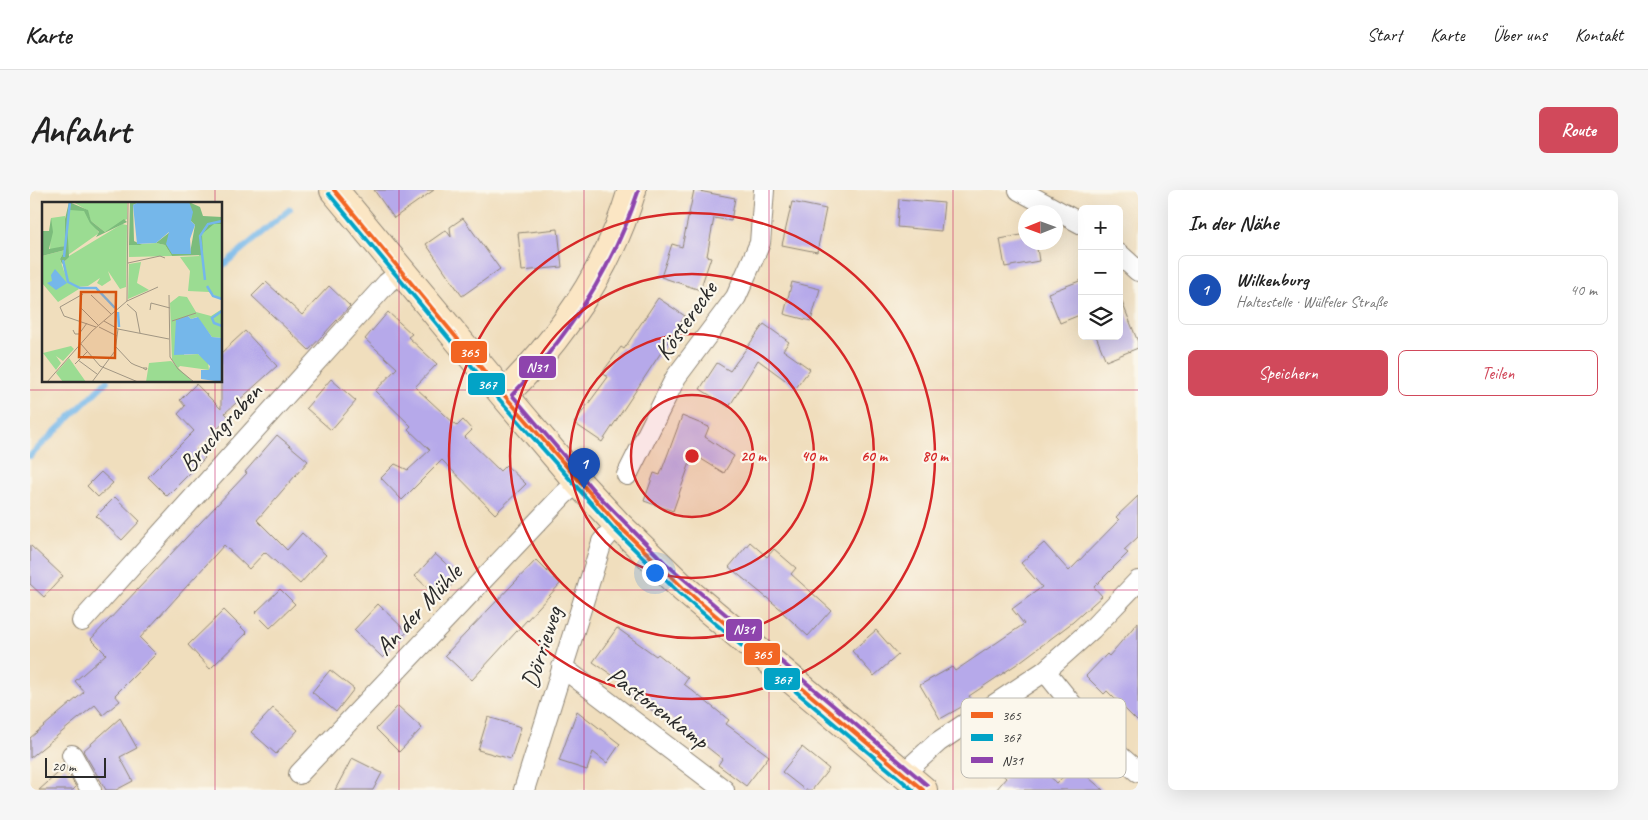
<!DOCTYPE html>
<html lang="de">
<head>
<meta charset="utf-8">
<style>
  :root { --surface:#fff; --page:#f6f6f6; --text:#222; --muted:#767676; --line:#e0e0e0; --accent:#d1495b }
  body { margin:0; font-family:Caveat,sans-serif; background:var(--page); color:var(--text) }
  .controls { position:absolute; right:15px; top:15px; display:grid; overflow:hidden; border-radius:8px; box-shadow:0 5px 20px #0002 }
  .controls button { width:45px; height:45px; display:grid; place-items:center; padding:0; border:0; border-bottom:1px solid var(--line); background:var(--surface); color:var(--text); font:25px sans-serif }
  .compass { position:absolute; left:988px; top:15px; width:45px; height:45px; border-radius:50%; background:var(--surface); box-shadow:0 5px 20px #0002; rotate:269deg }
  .scale { position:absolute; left:15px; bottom:12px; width:61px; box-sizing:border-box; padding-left:5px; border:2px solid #2b2b2b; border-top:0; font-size:14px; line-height:18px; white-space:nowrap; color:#2b2b2b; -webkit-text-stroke:4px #fbf7ec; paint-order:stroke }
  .you { position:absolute; left:624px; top:382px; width:18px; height:18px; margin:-12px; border:4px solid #fff; border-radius:50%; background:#1a73e8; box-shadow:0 0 0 8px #1a73e833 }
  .badge { display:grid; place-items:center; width:32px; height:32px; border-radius:50%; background:var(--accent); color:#fff; font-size:16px; font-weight:700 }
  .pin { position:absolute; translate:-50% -41px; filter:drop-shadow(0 1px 2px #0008) }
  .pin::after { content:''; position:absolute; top:26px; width:18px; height:15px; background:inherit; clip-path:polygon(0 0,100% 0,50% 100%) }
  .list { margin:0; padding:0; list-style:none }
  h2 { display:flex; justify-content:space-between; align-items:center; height:65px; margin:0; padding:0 20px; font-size:21px }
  h2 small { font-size:16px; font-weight:400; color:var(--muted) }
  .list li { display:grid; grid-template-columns:32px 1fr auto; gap:15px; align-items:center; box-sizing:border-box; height:70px; margin:0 10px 10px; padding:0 10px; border:1px solid var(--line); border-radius:8px }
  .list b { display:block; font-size:19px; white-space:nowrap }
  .list p { margin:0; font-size:16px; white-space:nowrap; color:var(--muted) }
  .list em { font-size:16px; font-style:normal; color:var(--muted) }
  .actions { display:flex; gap:10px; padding:15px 20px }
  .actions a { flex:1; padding:11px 0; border:1px solid var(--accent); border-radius:8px; text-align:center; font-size:18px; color:var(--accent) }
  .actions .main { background:var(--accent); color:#fff }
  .icon { flex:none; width:28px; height:28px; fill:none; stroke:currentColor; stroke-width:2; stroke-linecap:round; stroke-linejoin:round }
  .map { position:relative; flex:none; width:1108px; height:600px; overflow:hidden; border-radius:8px }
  header { display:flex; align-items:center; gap:30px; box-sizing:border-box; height:70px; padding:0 25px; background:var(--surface); border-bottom:1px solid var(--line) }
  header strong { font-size:24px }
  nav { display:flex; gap:28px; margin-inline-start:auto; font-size:18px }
  .intro { display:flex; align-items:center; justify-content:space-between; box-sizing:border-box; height:120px; padding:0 30px }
  h1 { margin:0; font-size:35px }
  .button { padding:12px 22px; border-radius:8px; background:var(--accent); color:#fff; font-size:18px; font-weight:700 }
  main { display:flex; gap:30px; padding:0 30px }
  aside { flex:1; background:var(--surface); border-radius:8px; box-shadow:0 5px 20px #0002 }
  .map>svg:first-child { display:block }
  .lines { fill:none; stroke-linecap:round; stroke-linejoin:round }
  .stream { stroke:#75b7ea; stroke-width:6 }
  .building { fill:#b6a9ea }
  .street-casing { stroke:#8e8474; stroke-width:22 }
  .secondary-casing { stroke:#8e8474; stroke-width:30 }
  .street { stroke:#fff; stroke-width:20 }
  .secondary { stroke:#fbe6c4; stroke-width:28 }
  .bus-1-casing { stroke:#fbf7ec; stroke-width:8 }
  .bus-2-casing { stroke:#fbf7ec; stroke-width:8 }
  .bus-3-casing { stroke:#fbf7ec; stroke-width:8 }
  .bus-1 { stroke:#f26522; stroke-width:4 }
  .bus-2 { stroke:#02a3c6; stroke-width:4 }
  .bus-3 { stroke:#8e44ad; stroke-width:4 }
  .grid { fill:none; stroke:#c2185b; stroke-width:1; stroke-opacity:0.55 }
  .ring { fill:none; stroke:#d62828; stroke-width:2.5 }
  .labels { text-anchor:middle; stroke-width:4.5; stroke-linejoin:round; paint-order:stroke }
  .street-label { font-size:25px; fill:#2b2b2b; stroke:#fbf7ec }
  .inset-river { fill:none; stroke:#75b7ea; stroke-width:2.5 }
  .inset-road { fill:none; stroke:#a19683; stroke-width:1 }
  .view { fill:#d5540f; fill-opacity:0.15; stroke:#d5540f; stroke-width:2.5 }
  .inset-edge { fill:none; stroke:#2b2b2b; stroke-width:2.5 }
  .key { fill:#fbf7ec; stroke:#bdbab2; stroke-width:1 }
  .key-label { font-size:14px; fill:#2b2b2b }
  .centre { fill:#d62828; stroke:#fbf7ec; stroke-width:2.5 }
  .ring-label { font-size:15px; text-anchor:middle; font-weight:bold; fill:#d62828; stroke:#fbf7ec; stroke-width:4.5; stroke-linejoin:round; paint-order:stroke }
  .line-badge { stroke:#fbf7ec; stroke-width:2 }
  .badge-label { font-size:14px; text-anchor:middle; font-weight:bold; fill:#fff }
</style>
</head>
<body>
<header>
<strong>Karte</strong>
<nav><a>Start</a><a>Karte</a><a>Über uns</a><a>Kontakt</a></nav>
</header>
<div class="intro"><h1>Anfahrt</h1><a class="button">Route</a></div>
<main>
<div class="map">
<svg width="1108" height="600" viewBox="0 0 1108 600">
  <rect width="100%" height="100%" fill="#fbf7ec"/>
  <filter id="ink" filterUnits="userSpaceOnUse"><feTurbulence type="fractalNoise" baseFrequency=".02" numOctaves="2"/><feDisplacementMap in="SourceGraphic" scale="10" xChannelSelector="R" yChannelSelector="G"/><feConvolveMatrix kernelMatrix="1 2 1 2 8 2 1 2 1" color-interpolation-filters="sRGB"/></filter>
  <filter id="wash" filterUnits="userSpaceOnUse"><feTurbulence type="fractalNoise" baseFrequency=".0096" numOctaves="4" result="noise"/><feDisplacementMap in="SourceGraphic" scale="20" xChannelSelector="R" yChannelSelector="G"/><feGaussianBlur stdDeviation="1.12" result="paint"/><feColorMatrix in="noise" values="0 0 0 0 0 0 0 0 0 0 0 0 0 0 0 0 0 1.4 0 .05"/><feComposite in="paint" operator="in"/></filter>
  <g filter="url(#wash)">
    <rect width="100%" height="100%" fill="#f0debd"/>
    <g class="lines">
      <path class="stream" d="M191,77L260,19
        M0,266L77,191"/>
    </g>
    <g id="blocks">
      <path class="building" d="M344,0H404L364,28Z
        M664,0L705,8L701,31L684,28L677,66L681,67L670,100L631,87L642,54L652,57Z
        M869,9L914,13L911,41L867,37Z
        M762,12L796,19L787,62L752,55Z
        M433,28L470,79L432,106L396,54L416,40L421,47L420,37Z
        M528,39L532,77L492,81L488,43Z
        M996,44V52H1006L1009,71L975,77L970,49Z
        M1052,90V124L1030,133L1018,103Z
        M236,92L272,125L299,96L320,116L279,160L222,106Z
        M762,92L790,99L781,131L754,124Z
        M1090,107L1108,152V158L1076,171L1066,146H1089Z
        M628,108L655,126L572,252L544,233L578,187L572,183L591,157L594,159Z
        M358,122L382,144L378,147L407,174L385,197L427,236L433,230L442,240L435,247L470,281L476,275L496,294L465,324L412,270L372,310L351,288L365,274L378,280L400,260L378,239L381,236L345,201L367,178L335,149Z
        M734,134L759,152L753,160L780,179L766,198L728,170L699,217L670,199L687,173L700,181Z
        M215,141L247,176L195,223L199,227L167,260L175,268L137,306L118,287L164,241L148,224L155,216L150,210L166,194L191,219V163Z
        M301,189L326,211L301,240L276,218Z
        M652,226L679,237L675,247L704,266L694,283L663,264L643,321L614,311L624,283L630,285Z
        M247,245L278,271L227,330L257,360L272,343L296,365L270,394L235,362L219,379L194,355L110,448L126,464L85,505L90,511L73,525L65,515L0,568V548L54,502L45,491L76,464L61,449L217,283L215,282Z
        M71,282L83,293L68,307L57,296Z
        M1108,306V347L1094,360L1098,363L1064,397L1072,406L1043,432L987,474L939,506L942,511L910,529L890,495L922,477L925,481L994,434L982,419L1012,397L991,373L1014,353L1039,381L1089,330L1086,327Z
        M85,307L110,331L92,350L66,326Z
        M720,352L737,367L744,359L766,378L761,384L801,420L778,446L752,422L753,421L699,377Z
        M0,355L33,386L14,407L0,394Z
        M405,364L430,386L409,409L385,386Z
        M506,370L530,394L442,490L415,465Z
        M250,399L265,414L240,438L225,423Z
        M348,414L377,442L353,468L324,440Z
        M194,420L217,443L180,479L158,455Z
        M1108,432V532L1077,501L1074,504L1056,486L1077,464L1079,466Z
        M587,438L626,466L628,464L658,488L654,494L699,530L696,534L739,566L716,596L688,575L692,569L632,521L629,526L598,502L601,498L563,472Z
        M846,440L868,465L844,486L822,461Z
        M300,480L324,499L306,522L282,502Z
        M368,516L392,538L369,562L346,539Z
        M243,518L268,540L246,564L221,542Z
        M547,521L590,554L577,573L563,562L557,580L529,571Z
        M458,527L491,537L481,569L448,560Z
        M1010,527L1029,544L1004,572L1027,593L1044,575L1073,600H966L976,588L960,573L981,549L986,554Z
        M90,528L107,558L90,567L103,591L86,600H76L53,561Z
        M772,557L799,579L782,600H775L752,582Z
        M322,568L352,583L343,600H305Z
        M35,577L46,597L43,600H9Z"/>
    </g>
  </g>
  <g filter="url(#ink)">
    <use href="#blocks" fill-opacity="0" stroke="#8e8474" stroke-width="1"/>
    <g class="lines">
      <defs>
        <path id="street" d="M989,0L1052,34
          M1089,64L1108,81
          M597,285L646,187L706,107L730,53L734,0
          M52,431L357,93L371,82
          M532,477L694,600
          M1015,481L1069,548L1108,582
          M42,565L61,600
          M874,583L908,552L1015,481L1062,439L1108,391
          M269,584L533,305L548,292
          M494,600L572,352L587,334"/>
        <path id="secondary" d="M304,0L474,205L548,292L587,334L653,398L893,600
          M474,205C532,147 579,79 602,0"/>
      </defs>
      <use href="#street" class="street-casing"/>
      <use href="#secondary" class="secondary-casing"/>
      <use href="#street" class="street"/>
      <use href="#secondary" class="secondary"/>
      <defs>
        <path id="bus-1" d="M304,0L474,205L587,334L653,398L893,600"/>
        <path id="bus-2" d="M299,4L469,209L583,338L649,403L883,600"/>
        <path id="bus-3" d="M608,2C582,80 539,146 482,205L565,302L635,373L897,595"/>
      </defs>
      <use href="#bus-1" class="bus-1-casing"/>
      <use href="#bus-2" class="bus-2-casing"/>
      <use href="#bus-3" class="bus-3-casing"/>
      <use href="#bus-1" class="bus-1"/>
      <use href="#bus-2" class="bus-2"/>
      <use href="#bus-3" class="bus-3"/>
    </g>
  </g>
  <path class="grid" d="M185,0V14M369,0V600M554,0V600M739,0V600M923,0V600M185,191V600M0,200H1108M0,400H1108"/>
  <circle cx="662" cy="266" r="61" fill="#d62828" fill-opacity=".12"/>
  <g class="ring">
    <circle cx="662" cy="266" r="61"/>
    <circle cx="662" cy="266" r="122"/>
    <circle cx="662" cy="266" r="182"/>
    <circle cx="662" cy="266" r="243"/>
  </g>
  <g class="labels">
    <g class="street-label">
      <text transform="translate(655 130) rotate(-55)" y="9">Kösterecke</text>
      <text transform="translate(190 237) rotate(-48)" y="9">Bruchgraben</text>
      <text transform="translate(388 419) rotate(-47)" y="9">An der Mühle</text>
      <text transform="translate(511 457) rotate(-72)" y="9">Dörrieweg</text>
      <text transform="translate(629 517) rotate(37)" y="9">Pastorenkamp</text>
    </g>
  </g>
  <g transform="translate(12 12)">
    <rect width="180" height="180" fill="#f0debd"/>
    <path d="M31,0H85V17L63,30L49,19L45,8ZM34,6L42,8L57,31L26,53L25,17L28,8ZM23,14V44L8,48L9,16ZM180,20V98L167,90L146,89L148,69L138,55L157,54L155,40L165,21ZM80,22L85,23L84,85L78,87L66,69L69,78L60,84L55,81L58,76L46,84L35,85L37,87L16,100L0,81V54L23,48L18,57L23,72L21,62L27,54ZM114,41L123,43L130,54L87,55V43ZM99,60L95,81L107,88L86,97L87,62ZM137,94L145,95L154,110L169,114L180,107V136L170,135L155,115L149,117L146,114L142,153L156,152L166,160L167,168L138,164L136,166L130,158L128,101ZM29,144L32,147L21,159L14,154L19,161L14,168L1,151ZM27,156L44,180H21L14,171ZM129,159L151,180H104L107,161Z" fill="#9bdc92"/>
    <path d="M27,0L46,8L49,19L63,30L82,17L85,20L54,35L57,30L48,21L42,9L28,8L25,17L27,55L20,62L18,57L23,48L0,54V29H7L9,16L11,30L7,47L23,44V17ZM88,0H97L91,3L92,39L100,43H87ZM147,0L158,5L161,14L180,15V22H172L160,32L161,53L130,54L123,43L114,41L128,30L148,51L153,23L149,19Z" fill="#7cbc7c"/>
    <path d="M97,0H147L151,10L149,19L153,23L148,37L149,52H130L124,42L127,30L114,41L95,42L91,3ZM13,67L25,81L14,88L5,81L10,79L9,73ZM146,114L149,117L156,115L170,135L180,136V180L159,177V168H167L168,164L156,152L132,153L134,118Z" fill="#75b7ea"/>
    <path class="inset-river" d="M22,55L28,0M21,58L26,80L38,86H54L73,106M163,78L158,34L166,22L180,19M165,84L171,94L180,97M180,109L170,116L172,121L180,124M76,110L77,125"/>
    <path class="inset-road" d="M86,61L118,54L123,56M41,92L18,105L22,114L54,125M49,93L69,112M127,93L128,155L136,167L152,180M85,99L116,85M85,102L94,110L98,131M39,106L56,123M108,108L109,101L128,106M62,119L76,127L127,137M130,119L154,111M57,125L75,134M31,128L33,132H37L45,121M39,142L58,164L96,180M74,145L89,161L93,163L101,166L104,168L105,166H101M36,158L55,172M33,162L45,150M5,180L50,129L85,99L86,0M50,180L73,149L76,127"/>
    <path class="view" d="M39,90H74L73,156L37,155Z"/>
    <rect width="180" height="180" class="inset-edge"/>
  </g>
  <rect x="931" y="508" width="165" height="80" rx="8" class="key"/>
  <rect x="941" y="522" width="22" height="6" fill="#f26522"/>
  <rect x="941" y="544" width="22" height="7" fill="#02a3c6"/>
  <rect x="941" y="567" width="22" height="6" fill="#8e44ad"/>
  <g class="key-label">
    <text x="972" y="530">365</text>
    <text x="972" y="552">367</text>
    <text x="972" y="575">N31</text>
  </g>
  <circle cx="662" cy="266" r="8" class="centre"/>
  <g class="ring-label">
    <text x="723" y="271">20 m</text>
    <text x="784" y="271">40 m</text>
    <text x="844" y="271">60 m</text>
    <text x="905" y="271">80 m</text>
  </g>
  <g class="line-badge">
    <rect x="420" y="150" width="38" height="24" rx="5" fill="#f26522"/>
    <rect x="488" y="165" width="39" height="24" rx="5" fill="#8e44ad"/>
    <rect x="437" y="182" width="39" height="24" rx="5" fill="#02a3c6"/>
    <rect x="695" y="428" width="38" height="24" rx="5" fill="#8e44ad"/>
    <rect x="713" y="452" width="38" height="24" rx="5" fill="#f26522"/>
    <rect x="733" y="477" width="38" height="24" rx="5" fill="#02a3c6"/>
  </g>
  <g class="badge-label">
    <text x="439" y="167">365</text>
    <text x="507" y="182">N31</text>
    <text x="457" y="199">367</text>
    <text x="714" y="444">N31</text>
    <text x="732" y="469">365</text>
    <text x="752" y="494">367</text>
  </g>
</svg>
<div class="controls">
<button>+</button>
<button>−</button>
<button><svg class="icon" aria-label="layers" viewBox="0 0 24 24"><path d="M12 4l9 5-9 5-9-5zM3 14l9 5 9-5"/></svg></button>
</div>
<svg class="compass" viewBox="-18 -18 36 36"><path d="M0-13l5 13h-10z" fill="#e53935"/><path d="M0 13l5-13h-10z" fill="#767676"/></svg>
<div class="scale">20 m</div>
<div class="you"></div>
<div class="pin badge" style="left:554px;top:299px;background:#1a4fb4">1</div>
</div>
<aside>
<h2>In der Nähe<small></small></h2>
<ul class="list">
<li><span class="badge" style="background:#1a4fb4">1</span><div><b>Wilkenburg</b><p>Haltestelle · Wülfeler Straße</p></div><em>40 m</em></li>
</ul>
<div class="actions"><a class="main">Speichern</a><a>Teilen</a></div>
</aside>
</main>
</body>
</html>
